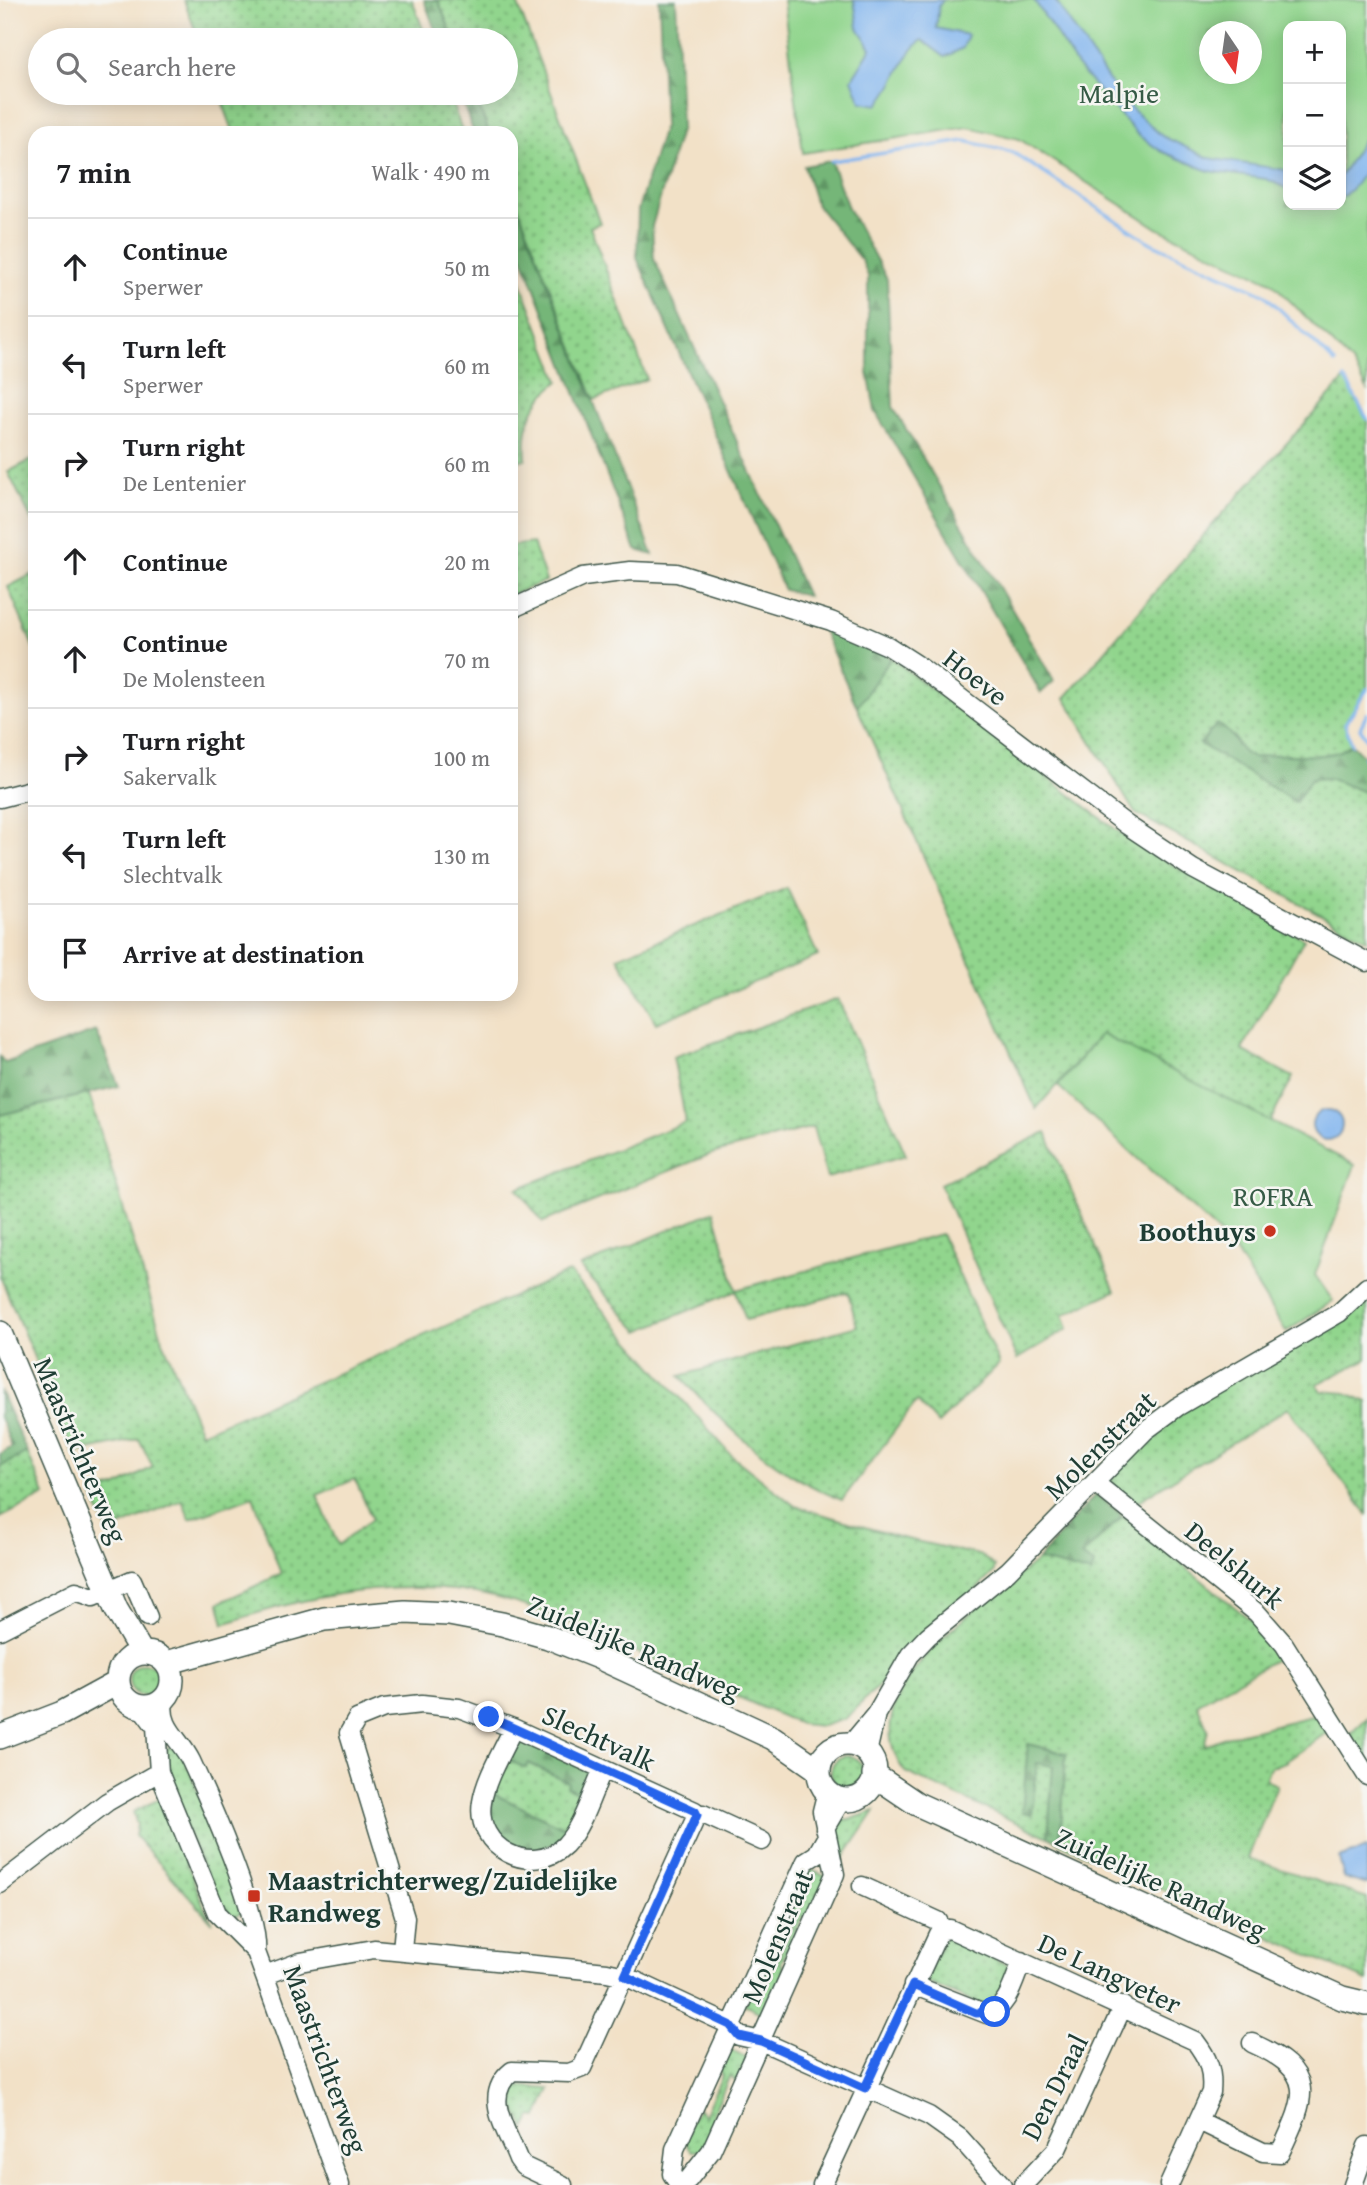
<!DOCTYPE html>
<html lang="en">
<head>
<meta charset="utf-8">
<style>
  :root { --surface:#fff; --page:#f2f2f2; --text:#202124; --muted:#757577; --line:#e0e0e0 }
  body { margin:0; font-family:"Gentium Book Plus",serif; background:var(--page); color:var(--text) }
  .controls { position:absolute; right:21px; top:21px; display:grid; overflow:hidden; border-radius:14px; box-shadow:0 4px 18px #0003 }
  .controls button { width:63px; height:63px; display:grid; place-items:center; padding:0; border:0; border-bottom:2px solid var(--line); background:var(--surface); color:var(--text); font:35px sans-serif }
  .compass { position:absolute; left:1199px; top:21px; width:63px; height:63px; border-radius:50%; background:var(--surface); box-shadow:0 4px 18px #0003; rotate:167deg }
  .stop { position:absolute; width:21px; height:21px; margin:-16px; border:5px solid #2563eb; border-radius:50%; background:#fff }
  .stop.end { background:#2563eb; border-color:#fff; box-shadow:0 2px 7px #0008 }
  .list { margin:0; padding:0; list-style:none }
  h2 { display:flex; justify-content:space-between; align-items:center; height:91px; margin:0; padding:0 28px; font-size:30px }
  h2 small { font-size:23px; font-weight:400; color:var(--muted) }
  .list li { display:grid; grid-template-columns:46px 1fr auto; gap:21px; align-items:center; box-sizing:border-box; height:98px; padding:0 28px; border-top:2px solid var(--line) }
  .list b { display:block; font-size:26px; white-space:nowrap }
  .list p { margin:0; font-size:23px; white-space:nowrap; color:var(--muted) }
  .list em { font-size:23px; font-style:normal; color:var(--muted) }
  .icon { flex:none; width:38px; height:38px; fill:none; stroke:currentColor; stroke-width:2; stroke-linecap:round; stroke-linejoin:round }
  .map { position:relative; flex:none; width:1367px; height:2185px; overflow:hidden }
  .search { position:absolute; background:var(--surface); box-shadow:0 4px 18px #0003; left:28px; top:28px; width:490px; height:77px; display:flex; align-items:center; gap:18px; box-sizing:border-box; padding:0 24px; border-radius:38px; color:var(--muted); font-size:26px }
  .panel { position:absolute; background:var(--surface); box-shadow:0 4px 18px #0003; left:28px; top:126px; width:490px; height:875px; border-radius:21px }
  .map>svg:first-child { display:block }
  .grass { fill:url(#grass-dots); stroke:#588960; stroke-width:2; fill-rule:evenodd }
  .forest { fill:url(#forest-firs); stroke:#4a7a56; stroke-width:2 }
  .park { fill:#91d58d; stroke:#588960; stroke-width:2; fill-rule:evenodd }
  .water { fill:#80b4ee; stroke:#507891; stroke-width:2 }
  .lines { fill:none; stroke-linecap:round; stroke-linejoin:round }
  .stream { stroke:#80b4ee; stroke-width:3.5 }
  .minor-casing { stroke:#3f564a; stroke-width:21 }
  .major-casing { stroke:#3f564a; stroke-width:26 }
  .minor { stroke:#fff; stroke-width:18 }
  .major { stroke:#fff; stroke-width:23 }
  .route { stroke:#2563eb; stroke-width:9 }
  .poi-dot { fill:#c8321e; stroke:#f6f6f2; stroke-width:2.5 }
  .labels { text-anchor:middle; stroke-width:5; stroke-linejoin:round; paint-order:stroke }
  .park-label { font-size:28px; fill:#365b46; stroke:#f6f6f2 }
  .street-label { font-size:28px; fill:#1f3d34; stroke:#f6f6f2 }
  .poi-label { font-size:28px; font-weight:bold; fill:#1f3d34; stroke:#f6f6f2; text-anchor:end }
</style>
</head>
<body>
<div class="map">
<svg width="1367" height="2185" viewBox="0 0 1367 2185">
  <defs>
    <pattern id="grass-dots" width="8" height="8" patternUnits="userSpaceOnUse" patternTransform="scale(1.75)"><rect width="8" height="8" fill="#91d58d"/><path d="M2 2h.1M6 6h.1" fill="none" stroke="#76ae74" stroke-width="1.8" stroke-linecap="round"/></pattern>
    <pattern id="forest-firs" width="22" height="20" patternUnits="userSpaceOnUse" patternTransform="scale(1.75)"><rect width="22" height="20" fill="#74b678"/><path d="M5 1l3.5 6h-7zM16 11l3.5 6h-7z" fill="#5f9563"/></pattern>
  </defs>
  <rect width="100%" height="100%" fill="#f6f6f2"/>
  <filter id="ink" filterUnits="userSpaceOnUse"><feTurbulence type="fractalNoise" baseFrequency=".0143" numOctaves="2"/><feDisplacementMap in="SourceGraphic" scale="14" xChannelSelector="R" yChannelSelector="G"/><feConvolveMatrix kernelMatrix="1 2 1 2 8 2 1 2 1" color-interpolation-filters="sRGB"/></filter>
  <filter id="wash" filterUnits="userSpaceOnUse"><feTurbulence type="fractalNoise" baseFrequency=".00686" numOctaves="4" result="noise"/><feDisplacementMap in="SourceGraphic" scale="28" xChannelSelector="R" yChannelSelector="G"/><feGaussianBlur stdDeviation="1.57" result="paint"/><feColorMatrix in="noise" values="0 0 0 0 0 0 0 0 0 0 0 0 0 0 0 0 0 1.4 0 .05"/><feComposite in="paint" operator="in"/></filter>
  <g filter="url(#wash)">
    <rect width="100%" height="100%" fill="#f2e1c7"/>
    <path class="grass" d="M184,0H412L427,40H199Z
      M438,0H516L600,223L590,227L647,379L594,400L511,189V133H489L474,93H506V40H454Z
      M219,93H448L463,133H234Z
      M511,257L559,381C532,402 523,425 526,459L511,462Z
      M1345,379L1367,419V689L1345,724L1352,744C1323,766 1287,748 1254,758L1241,752L1234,736L1200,743L1295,802L1310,779L1328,777L1367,793V940L1135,813L1065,698L1207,531Z
      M35,458V527L8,472Z
      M533,543L546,581L511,595V546Z
      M35,573V651L8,587Z
      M891,658L1131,841L1304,939L1242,1050L1293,1077L1270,1122L1101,1034L1036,1109L857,707Z
      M787,888L818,956L656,1023L618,957Z
      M838,999L906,1155L827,1178L813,1127L711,1154L543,1222L517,1189L686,1122L673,1057Z
      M89,1094L163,1341L201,1433L569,1272L733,1457L795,1506L898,1537L982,1556L995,1567L993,1573L845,1719L822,1726L800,1724C745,1700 690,1676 635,1651C576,1625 518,1597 454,1590C375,1582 298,1598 224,1624L219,1603L281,1574L253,1496L190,1519L182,1500L108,1532L92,1494L118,1486L153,1467L139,1439L74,1453L0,1276V1115ZM355,1479L372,1519L338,1545L317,1495Z
      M1046,1132L1115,1291L1063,1315L1068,1329L1017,1359L940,1184Z
      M714,1211L736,1290L941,1234L999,1364L938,1424L917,1401L842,1500C776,1474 727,1428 680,1376L857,1326L848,1292L746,1320L736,1291L639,1331L580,1267Z
      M1367,1293V1359L1317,1384L1321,1391L1346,1393L1367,1402V1514L1288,1408L1135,1503L1118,1491L1111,1480C1173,1400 1282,1347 1367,1293Z
      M27,1452L45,1495L0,1518V1467Z
      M1123,1516L1275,1640L1285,1654L1197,1704L1208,1730L1204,1746L1225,1737L1320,1714L1329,1731L1285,1762L1270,1767L1265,1780L1277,1785L1248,1858L1367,1898V1981L1060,1843L1066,1753L1028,1744L1032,1814L1037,1763L1053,1766L1048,1837L905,1772C845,1691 985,1603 1038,1560L1091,1573L1081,1556Z
      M129 1680a16 16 0 1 1 32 0a16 16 0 1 1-32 0Z
      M1367,1718V1761L1350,1734Z
      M168,1748H175L184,1756L243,1910L238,1915L224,1916L171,1792L162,1753Z
      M831 1772a16 16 0 1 1 32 0a16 16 0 1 1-32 0Z
      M505,1759L527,1767L528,1763L569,1782L585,1796L569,1830L494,1794L496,1780Z
      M161,1798L205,1909L213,1923L135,1836L137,1825L133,1812Z
      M875,1811L839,1865L833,1820H849Z
      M807,1868L831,1879L810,1924L804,1914L781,1963L787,1974L767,2016L744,2005L765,1961L772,1972L796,1918L790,1907Z
      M949,1937L1014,1968L1013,1977L988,2008L928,1983L927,1975L944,1939Z
      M725,2048L748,2058L737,2083L730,2075L712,2116L718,2126L702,2151H692C678,2139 691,2122 698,2108L704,2116L722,2076L717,2066Z
      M517,2086L550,2089L538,2117L532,2116L525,2129L514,2105Z"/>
    <path class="forest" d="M424,0H438L454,40H439Z
      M659,0H676L681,127L652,226L654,259L807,596L784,590L637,258L638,210L664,125Z
      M459,93H474L489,133H474Z
      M831,161L848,208L887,279L893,407L1054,681L1041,693L875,411L868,372V276L862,261L816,204L804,166Z
      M511,189L653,555L636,550L511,227Z
      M821,626L874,647L891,658L857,707Z
      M1217,724C1236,732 1235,752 1254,758C1287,748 1323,766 1352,744L1367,760V793L1328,778L1311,779L1296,802L1200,744Z
      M96,1031L119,1086L0,1115V1057L5,1063Z
      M0,1391L27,1452L0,1467V1454L12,1447L0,1417Z
      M1096,1494L1123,1516L1081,1556L1094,1564L1091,1574L1038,1560Z
      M517,1738L594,1773L585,1796L567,1787L568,1782L529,1763L526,1768L505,1759Z
      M1028,1744L1066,1754L1060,1843L1048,1837L1053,1766L1037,1763L1032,1814L1022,1812Z
      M494,1794L569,1830C537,1870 477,1846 494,1794Z"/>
    <path class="park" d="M783,0H1367V389L1353,364L1271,282L1159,229L1019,139L968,127L803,153ZM1288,26H1341V205H1288ZM1210,32H1252V74H1210Z
      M1101,1034L1355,1165L1315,1275L1333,1301L1286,1332L1230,1243L1058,1086Z"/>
    <path class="water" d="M854,0H943L939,6L936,28L968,35L963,48L945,57L922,40C901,57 897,85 878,105L861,102L852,79L871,48L858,28Z
      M1034,0H1055L1122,100L1162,136L1209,158L1286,170L1288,189L1266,179L1209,171L1161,151L1138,135L1077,66Z
      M1367,134C1367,166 1367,178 1341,198V175Z
      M1312 1125a15 15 0 1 1 30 0a15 15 0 1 1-30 0Z
      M1367,1848V1885L1344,1878L1339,1858Z"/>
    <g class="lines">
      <path class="stream" d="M831,161L965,141L1012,152L1151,243L1264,294L1335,363
        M1345,379L1367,419
        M1367,714L1360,728L1367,739
        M1352,744L1345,724L1367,689
        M1364,757L1367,760"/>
    </g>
  </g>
  <g filter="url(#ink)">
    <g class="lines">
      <defs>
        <path id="minor" d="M511,609L583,577L630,571L677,573L831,621L888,646L916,664L1127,825L1193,869L1367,962
          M0,798L35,789
          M1095,1483L1257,1613L1284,1644L1367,1776
          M0,1630L76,1591L93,1597L132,1580L148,1617
          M164,1700C159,1728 180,1738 191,1761C209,1800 260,1914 256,1952
          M141,1707L156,1727L159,1772L217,1913L256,1952L340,2185
          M513,1728C503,1751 486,1777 482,1802C474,1848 532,1878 565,1845C583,1826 592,1792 603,1769
          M851,1744L876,1714L910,1655L928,1636L1008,1571L1146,1430L1177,1407L1339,1313L1367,1287
          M867,1753L876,1714
          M825,1828L842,1799
          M826,1838L817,1854L806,1861L675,2149L672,2174L678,2183L688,2180L711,2151L835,1874L822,1811L827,1791
          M0,1884L107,1802L159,1772
          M862,1886L938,1921L943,1930L950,1929L1195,2041C1208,2058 1213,2070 1211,2092L1169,2185
          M402,1950L405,1918L349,1733L357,1719L384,1708L422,1704L459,1708L513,1728L695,1811L697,1815L703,1814L762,1841
          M265,1975L300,1962L374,1949L607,1972L625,1976L730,2025L739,2036L761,2041L929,2116L960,2138L1002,2185
          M913,1985L987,2014C1008,2009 1014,1980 1022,1961
          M1199,2121L1263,2152L1280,2153C1306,2097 1319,2073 1252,2043
          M563,2185L523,2166L518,2159C507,2130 481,2096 512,2071L569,2073L582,2068L697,1815
          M822,2185L938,1934L943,1930
          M1023,2185L1057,2149L1123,2006
          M1353,2185L1367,2146"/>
        <path id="major" d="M0,1333L116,1609L142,1653
          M118 1680a27 27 0 1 1 54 0a27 27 0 1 1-54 0Z
          M166,1663L324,1619L405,1612L449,1614L502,1624L548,1637L598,1657L773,1738L819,1770
          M0,1737L62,1713L117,1683
          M819 1772a28 28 0 1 1 56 0a28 28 0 1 1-56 0Z
          M874,1775L917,1804L1342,1998L1367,2004"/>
      </defs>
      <use href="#minor" class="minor-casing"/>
      <use href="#major" class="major-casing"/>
      <use href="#minor" class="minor"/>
      <use href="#major" class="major"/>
    </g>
  </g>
  <g class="lines" filter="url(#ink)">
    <path class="route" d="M489,1717L695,1811L697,1815L625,1976L730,2025L739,2036L761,2041L865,2088L913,1985L976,2013L995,2012"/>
  </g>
  <g class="poi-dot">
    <circle cx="1270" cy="1231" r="7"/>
    <rect x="247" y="1889" width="14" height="14" rx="3.5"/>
  </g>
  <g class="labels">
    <g class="park-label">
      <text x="1119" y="103">Malpie</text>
      <text x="1273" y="1206">ROFRA</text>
    </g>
    <g class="street-label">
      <text transform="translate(976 677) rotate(38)" y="10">Hoeve</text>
      <text transform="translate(1100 1445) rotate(-44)" y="10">Molenstraat</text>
      <text transform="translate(81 1450) rotate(67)" y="10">Maastrichterweg</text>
      <text transform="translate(1235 1565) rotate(40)" y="10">Deelshurk</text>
      <text transform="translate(634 1647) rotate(23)" y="10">Zuidelijke Randweg</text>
      <text transform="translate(599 1738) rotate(25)" y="10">Slechtvalk</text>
      <text transform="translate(1161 1883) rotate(25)" y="10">Zuidelijke Randweg</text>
      <text transform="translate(777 1936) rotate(-67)" y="10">Molenstraat</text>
      <text transform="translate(1110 1973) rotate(25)" y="10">De Langveter</text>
      <text transform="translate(326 2059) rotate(70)" y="10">Maastrichterweg</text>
      <text transform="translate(1054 2087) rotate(-63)" y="10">Den Draal</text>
    </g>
    <g class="poi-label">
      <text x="1256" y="1241">Boothuys</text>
      <text x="268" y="1890" text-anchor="start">Maastrichterweg/Zuidelijke<tspan x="268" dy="32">Randweg</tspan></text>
    </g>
  </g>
</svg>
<div class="controls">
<button>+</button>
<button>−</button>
<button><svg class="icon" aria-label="layers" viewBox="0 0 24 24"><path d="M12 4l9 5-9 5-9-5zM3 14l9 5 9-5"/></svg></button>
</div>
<svg class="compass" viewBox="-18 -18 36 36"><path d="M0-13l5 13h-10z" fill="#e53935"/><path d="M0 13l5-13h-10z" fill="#757577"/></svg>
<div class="stop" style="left:995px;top:2012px"></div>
<div class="stop end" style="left:489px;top:1717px"></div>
<div class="search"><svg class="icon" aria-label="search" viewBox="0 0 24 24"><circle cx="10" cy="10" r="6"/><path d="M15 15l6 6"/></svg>Search here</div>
<section class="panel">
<h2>7 min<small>Walk · 490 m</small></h2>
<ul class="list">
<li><svg class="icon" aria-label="ahead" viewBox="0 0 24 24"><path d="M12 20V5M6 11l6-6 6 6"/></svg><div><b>Continue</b><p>Sperwer</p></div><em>50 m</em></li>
<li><svg class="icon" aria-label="left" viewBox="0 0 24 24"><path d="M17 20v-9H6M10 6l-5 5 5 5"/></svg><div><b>Turn left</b><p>Sperwer</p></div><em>60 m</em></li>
<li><svg class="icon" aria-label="right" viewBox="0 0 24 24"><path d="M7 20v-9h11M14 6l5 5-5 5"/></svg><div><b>Turn right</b><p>De Lentenier</p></div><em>60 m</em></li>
<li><svg class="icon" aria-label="ahead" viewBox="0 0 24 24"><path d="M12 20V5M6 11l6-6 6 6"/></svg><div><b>Continue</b></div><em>20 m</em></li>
<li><svg class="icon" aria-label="ahead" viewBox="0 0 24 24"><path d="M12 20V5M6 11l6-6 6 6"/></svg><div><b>Continue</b><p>De Molensteen</p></div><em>70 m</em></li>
<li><svg class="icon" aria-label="right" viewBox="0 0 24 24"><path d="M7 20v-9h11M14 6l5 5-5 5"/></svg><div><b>Turn right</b><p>Sakervalk</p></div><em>100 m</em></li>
<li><svg class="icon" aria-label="left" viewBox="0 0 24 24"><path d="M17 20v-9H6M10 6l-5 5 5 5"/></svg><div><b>Turn left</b><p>Slechtvalk</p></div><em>130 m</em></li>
<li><svg class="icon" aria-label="arrive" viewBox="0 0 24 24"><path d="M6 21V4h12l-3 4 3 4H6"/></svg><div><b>Arrive at destination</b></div></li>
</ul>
</section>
</div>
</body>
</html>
